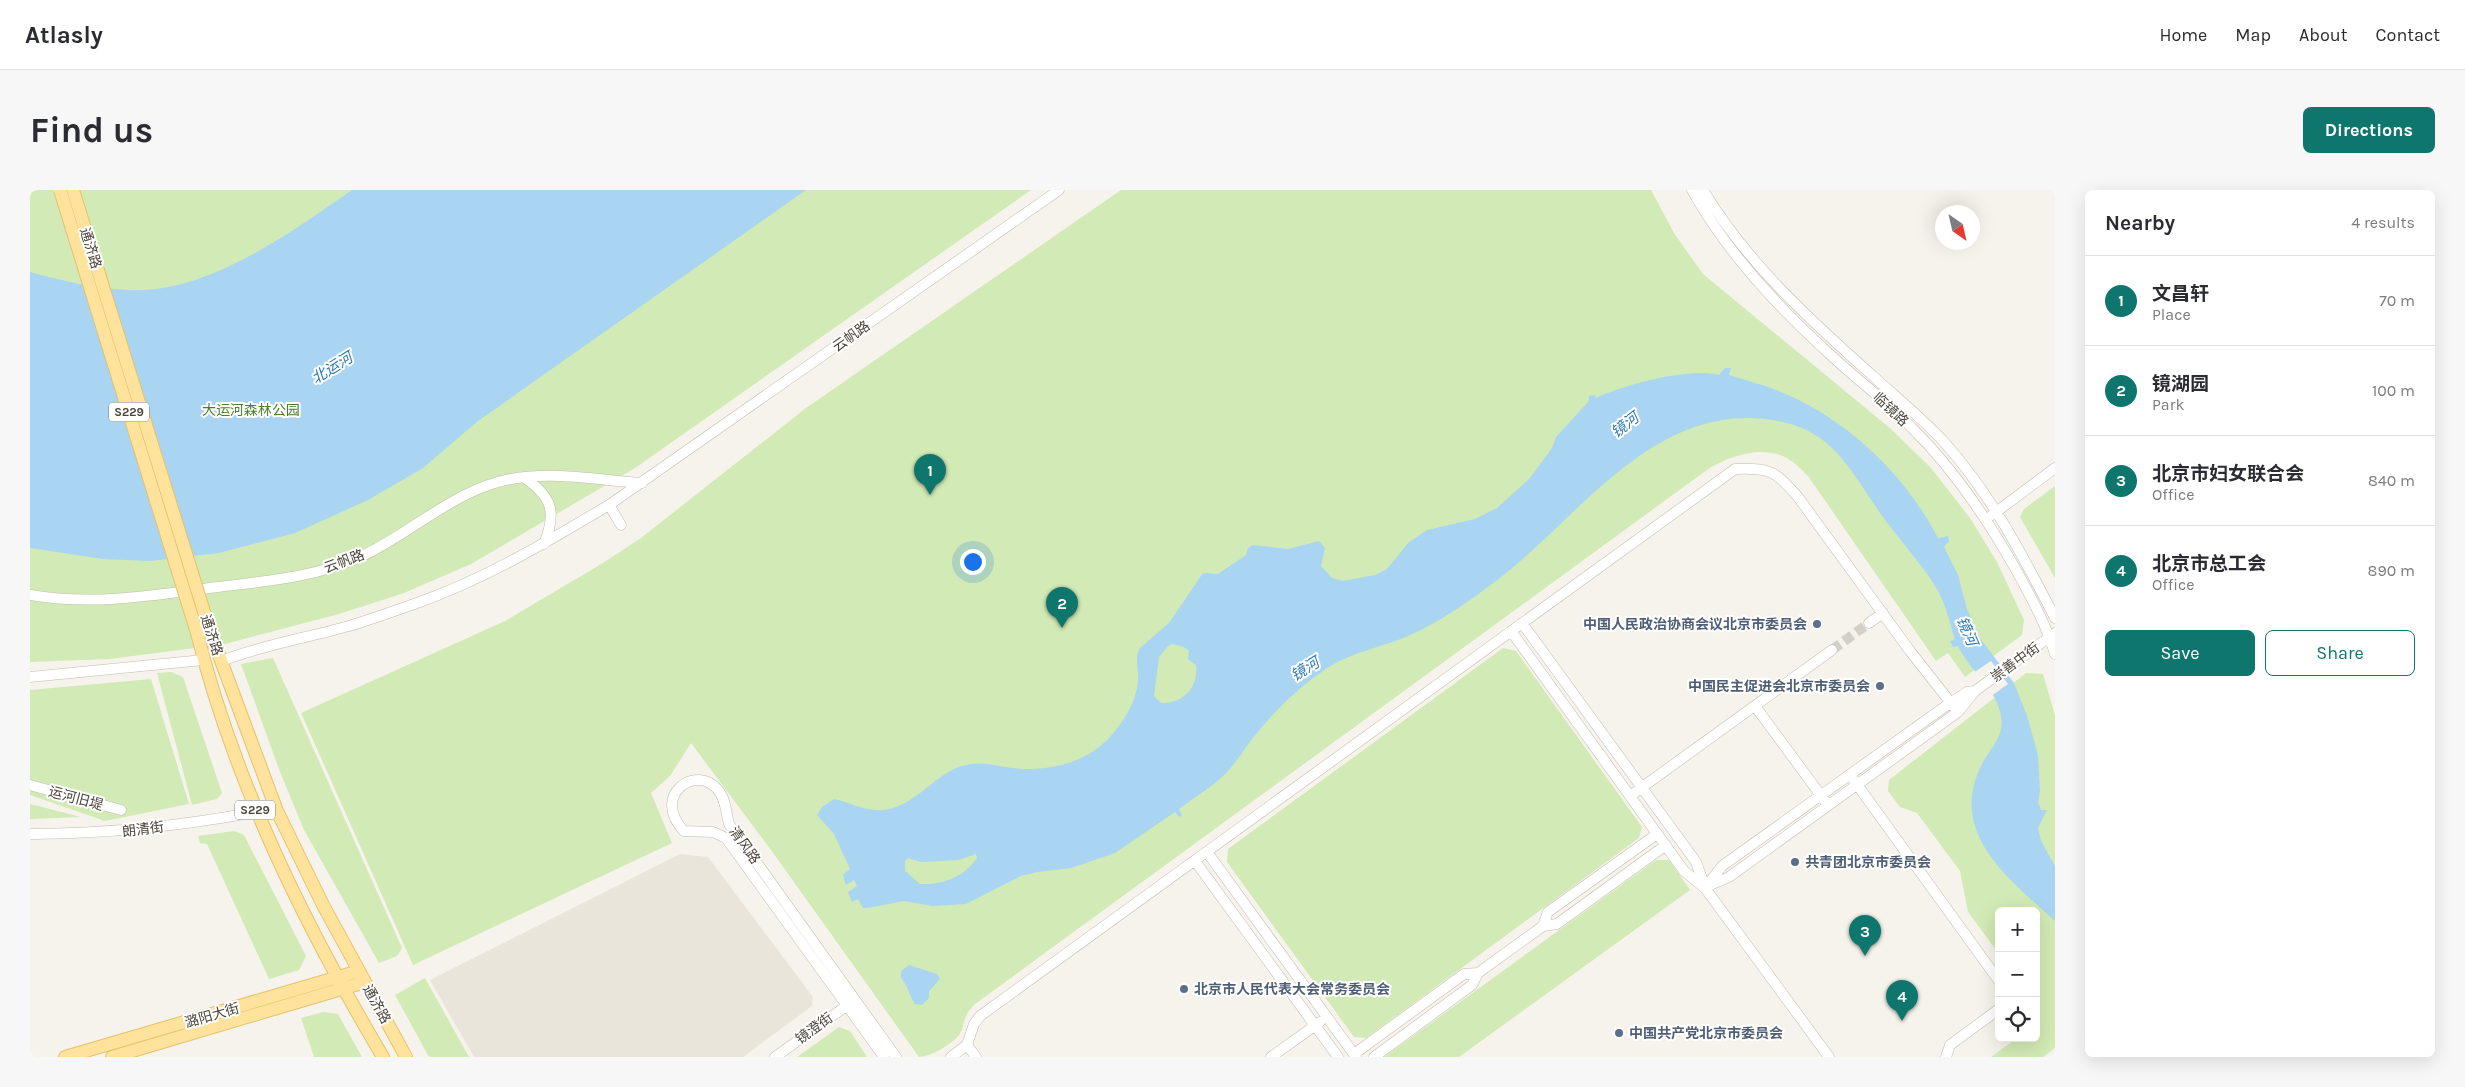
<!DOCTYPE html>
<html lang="en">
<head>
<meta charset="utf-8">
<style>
  :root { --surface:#fff; --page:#f7f7f7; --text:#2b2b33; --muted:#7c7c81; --line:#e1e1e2; --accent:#0f766e }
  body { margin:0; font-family:Karla,"Noto Sans SC",sans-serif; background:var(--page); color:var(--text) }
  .controls { position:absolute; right:15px; bottom:15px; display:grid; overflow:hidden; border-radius:8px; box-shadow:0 5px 20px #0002 }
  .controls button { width:45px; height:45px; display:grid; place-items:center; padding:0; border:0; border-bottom:1px solid var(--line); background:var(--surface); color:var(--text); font:25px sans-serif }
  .compass { position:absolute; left:1905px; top:15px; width:45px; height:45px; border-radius:50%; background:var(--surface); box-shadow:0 5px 20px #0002; rotate:146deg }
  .you { position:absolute; left:942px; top:371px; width:18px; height:18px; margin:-12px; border:4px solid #fff; border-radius:50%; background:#1a73e8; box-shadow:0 0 0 8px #1a73e833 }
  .badge { display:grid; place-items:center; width:32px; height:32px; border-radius:50%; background:var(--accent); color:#fff; font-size:16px; font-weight:700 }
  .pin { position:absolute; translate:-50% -41px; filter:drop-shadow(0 1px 2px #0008) }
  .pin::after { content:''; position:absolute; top:26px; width:18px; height:15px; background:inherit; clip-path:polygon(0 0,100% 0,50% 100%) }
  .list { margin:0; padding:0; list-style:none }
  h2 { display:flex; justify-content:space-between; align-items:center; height:65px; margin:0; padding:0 20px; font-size:21px }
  h2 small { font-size:16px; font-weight:400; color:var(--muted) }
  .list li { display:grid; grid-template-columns:32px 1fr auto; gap:15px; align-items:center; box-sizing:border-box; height:90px; padding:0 20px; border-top:1px solid var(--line) }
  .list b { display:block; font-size:19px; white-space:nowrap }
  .list p { margin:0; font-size:16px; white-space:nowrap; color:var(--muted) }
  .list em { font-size:16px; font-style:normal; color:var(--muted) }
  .actions { display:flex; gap:10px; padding:15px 20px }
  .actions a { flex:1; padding:11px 0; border:1px solid var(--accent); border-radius:8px; text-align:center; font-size:18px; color:var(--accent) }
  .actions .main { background:var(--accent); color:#fff }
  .icon { flex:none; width:28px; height:28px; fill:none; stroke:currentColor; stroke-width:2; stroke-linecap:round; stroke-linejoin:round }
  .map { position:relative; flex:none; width:2025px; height:867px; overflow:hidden; border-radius:8px }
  header { display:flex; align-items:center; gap:30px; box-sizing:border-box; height:70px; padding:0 25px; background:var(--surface); border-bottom:1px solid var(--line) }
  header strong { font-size:24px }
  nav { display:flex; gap:28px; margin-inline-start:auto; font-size:18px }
  .intro { display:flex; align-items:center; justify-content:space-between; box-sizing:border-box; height:120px; padding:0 30px }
  h1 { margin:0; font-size:35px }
  .button { padding:12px 22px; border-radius:8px; background:var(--accent); color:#fff; font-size:18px; font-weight:700 }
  main { display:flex; gap:30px; padding:0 30px }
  aside { flex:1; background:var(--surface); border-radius:8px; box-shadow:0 5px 20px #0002 }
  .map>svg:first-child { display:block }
  .residential { fill:#eae5da }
  .green { fill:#d2eab5 }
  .water { fill:#a9d4f2; fill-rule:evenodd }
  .pier { fill:#f6f3ec }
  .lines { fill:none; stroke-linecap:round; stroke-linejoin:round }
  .minor-tunnel { stroke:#d4d0c8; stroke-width:10; stroke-dasharray:10 5; stroke-linecap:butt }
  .minor-casing { stroke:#c2bbae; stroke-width:11 }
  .major-casing { stroke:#e6c16a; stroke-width:14 }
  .minor { stroke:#fff; stroke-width:10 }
  .major { stroke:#ffe39c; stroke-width:12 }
  .major-bridge-casing { stroke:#e6c16a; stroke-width:14; stroke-linecap:butt }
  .major-bridge { stroke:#ffe39c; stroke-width:12 }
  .service-dot { fill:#5c6f8a; stroke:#fff; stroke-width:2 }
  .labels { text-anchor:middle; stroke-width:4; stroke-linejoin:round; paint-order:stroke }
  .shield { fill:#fff; stroke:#817c74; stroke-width:1 }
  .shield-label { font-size:12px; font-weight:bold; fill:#4b4439 }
  .street-label { font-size:14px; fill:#4b4439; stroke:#fff }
  .park-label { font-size:14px; fill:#4a7f2a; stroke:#fff }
  .service-label { font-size:14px; font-weight:bold; fill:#4e5e75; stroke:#fff; text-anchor:start }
  .water-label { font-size:15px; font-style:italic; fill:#2e7ab2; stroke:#fff }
</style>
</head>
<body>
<header>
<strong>Atlasly</strong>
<nav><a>Home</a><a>Map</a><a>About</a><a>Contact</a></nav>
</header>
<div class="intro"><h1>Find us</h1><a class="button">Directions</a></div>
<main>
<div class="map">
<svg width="2025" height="867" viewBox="0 0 2025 867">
  <rect width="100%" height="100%" fill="#f6f3ec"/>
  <path class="residential" d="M650,664L678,667L783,807L782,816L713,867H444L400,790Z"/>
  <path class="green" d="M0,0H1001L605,278L441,374L374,403L309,424L195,454L80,469L0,472Z
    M1091,0H1621L1644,43L1673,84L1861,239L1901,278L1940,328L1967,372L1994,430L1992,445L1935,487L1918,463L1906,471L1778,286C1772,280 1764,272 1757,268C1733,255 1703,265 1681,277L945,814C931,828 936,835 929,845C922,854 900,867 889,867L741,660L661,553L640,586L621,603L642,653L383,775L271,523L475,431L573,373L611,348L776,218Z
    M2025,296V388L1990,327L1994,319Z
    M1473,458L1486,461L1612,637L1609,648L1336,848L1324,847L1197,672L1198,659Z
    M243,468L372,758L367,766L349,773L274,640L250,582L211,474Z
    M141,482L153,487L192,603L187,609L162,615L127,483Z
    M1996,483L2013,484L2025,525V858L2013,867H1961L1987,848H2006V721H1969V764L1938,722L1930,681L1887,623L1870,617L1858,601L1859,590Z
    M121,489L159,614L75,631L0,605V500Z
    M0,614L51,627L0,629Z
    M204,641L214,645L276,766L269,780L239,789L177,654L170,653L168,646Z
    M1626,670H1639L1660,700L1429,867H1354Z
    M395,788L439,867H399L365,805Z
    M293,822L308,824L332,867H284L271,828Z
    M809,837L820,841L837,867H767Z"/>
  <path class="water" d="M322,0H776L448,231L393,278L338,310L265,343L189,363L120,371L73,369L0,358V82C31,91 65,98 97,100C176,105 260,43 322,0Z
    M1695,178H1701L1699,185C1714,190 1731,194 1746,200C1814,226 1875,284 1908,348L1918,346L1919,351L1914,357L1928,385L1937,419L1949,447L1984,493L1997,526L2008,565L2010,601L2008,612L2011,620H2017L2008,638L2011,651L2025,676V731C1981,690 1919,646 1950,578C1958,560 1975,548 1971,526C1967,499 1939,480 1928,456L1923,457L1920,451L1925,450C1920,433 1916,416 1908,401C1890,370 1864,345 1844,314C1831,295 1818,273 1801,257C1782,239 1760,232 1735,229C1620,216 1547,330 1466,391C1441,410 1407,434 1378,446C1352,457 1322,462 1297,478C1268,498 1244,521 1223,548C1213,560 1205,575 1194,585C1181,598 1163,608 1149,619L1152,625L1149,627L1145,622L1085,663L1041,678L1007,682L991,686L936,714L902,716L874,711L838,718H833L828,709L822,712L818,702L827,696L824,690L816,695L813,685L820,679L804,644L787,625L792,617L804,609C818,612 830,619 844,620C884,624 905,578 941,574C955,572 968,576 982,578C1017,582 1055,574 1080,547C1094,531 1106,513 1108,491C1109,479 1104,468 1110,458L1139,433L1173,383L1188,384L1216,365L1218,358L1223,355L1258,359L1289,351L1295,358L1291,376L1302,388L1313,391L1345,385L1357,379L1378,353L1397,340L1445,329L1467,318L1500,288L1522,258L1526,247L1559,211V206L1565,205L1566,208C1593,195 1660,177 1689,185ZM1142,454L1154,457L1159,461L1158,469L1166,475C1169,497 1153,514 1131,513L1124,506L1129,467L1138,456ZM946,664L947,668C934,687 913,695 890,694L875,681V671L878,668L891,672L929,670Z
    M879,775L907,784L910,789L899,801V808L892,815L885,814C879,805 878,796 871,788V781Z"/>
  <path class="pier" d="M1961,471L1978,494L1960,507L1943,483Z"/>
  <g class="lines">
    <path class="minor-tunnel" d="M1802,460L1839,433"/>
    <defs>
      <path id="minor" d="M1662,0C1695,59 1742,111 1792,157C1821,185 1854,209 1882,238C1924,279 1956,327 1985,378C2000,405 2016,434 2025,464
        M1673,0C1717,73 1780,130 1843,186C1867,208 1893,229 1915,253C1962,306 1993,366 2025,428
        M495,288C522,307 527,322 514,354
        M579,315L591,335
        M1962,325L2025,278
        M0,405C64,416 125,405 188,397C237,391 287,387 332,366C379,344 418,306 468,292C515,279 564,290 612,293
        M1492,433L1666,672L1675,697
        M1839,433L1853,423
        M1481,441L1654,681L1675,698L1799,867
        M191,471C233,455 276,448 319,436C342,429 364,421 387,413C455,389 517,352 579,315L1029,0
        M0,487L173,470
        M1725,516L1795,611
        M1823,589L1969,791
        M0,595L91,620
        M1600,606L1802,460
        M0,644C76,644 151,636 226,622
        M1177,662L1326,867
        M1165,671L1308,867
        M1678,696L1699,687L1928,522L1945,501
        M1675,698L1692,676L1920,513L1937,502L1945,501L2025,443
        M1513,736L1518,722L1627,644
        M1324,864L1434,784L1448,783
        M745,867L822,812
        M854,867L696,648L683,642L654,641C620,605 667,573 688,600C696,609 696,623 699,634L866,867
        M921,867L937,855
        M946,867L937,855L944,834L950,826L1705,279C1741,278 1744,280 1768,307L1880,461L1928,522
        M1241,867L1290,832
        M1344,867L1442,795L1448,783L1513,736L1527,734L1636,655
        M1916,867L1920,855L1969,819"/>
      <path id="major" d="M180,441L247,621L293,715L376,867
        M167,443C205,594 274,734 353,867
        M35,867L329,781
        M82,867L335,792"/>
    </defs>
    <use href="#minor" class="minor-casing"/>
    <use href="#major" class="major-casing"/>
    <use href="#minor" class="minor"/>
    <use href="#major" class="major"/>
    <defs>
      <path id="major-bridge" d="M30,0L167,443
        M43,0L180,441"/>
    </defs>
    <use href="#major-bridge" class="major-bridge-casing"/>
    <use href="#major-bridge" class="major-bridge"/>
  </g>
  <g class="service-dot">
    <circle cx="1787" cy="434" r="5"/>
    <circle cx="1850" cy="496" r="5"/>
    <circle cx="1765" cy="672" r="5"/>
    <circle cx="1154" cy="799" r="5"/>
    <circle cx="1589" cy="843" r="5"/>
  </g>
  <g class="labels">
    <g class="shield">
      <rect x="79" y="212.5" width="40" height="19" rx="4"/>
      <rect x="205" y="610.5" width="40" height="19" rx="4"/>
    </g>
    <g class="shield-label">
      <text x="99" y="226">S229</text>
      <text x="225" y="624">S229</text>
    </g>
    <g class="street-label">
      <text transform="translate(61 58) rotate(73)" y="5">通济路</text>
      <text transform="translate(821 146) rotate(-35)" y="5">云帆路</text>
      <text transform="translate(1861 219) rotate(43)" y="5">临镜路</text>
      <text transform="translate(314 371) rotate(-20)" y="5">云帆路</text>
      <text transform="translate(182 445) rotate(72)" y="5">通济路</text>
      <text transform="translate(1985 472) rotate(-36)" y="5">崇善中街</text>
      <text transform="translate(46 608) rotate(15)" y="5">运河旧堤</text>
      <text transform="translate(113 639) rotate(-7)" y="5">朗清街</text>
      <text transform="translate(715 655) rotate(55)" y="5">清风路</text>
      <text transform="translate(347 814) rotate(61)" y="5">通济路</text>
      <text transform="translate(182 825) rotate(-16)" y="5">潞阳大街</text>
      <text transform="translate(784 838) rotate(-36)" y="5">镜澄街</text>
    </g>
    <g class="park-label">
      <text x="221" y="225">大运河森林公园</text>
    </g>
    <g class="service-label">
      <text x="1777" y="439" text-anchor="end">中国人民政治协商会议北京市委员会</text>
      <text x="1840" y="501" text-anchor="end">中国民主促进会北京市委员会</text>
      <text x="1775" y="677">共青团北京市委员会</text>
      <text x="1164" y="804">北京市人民代表大会常务委员会</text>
      <text x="1599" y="848">中国共产党北京市委员会</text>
    </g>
    <g class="water-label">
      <text transform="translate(302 178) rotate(-32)" y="5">北运河</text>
      <text transform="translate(1595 235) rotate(-38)" y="5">镜河</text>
      <text transform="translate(1937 441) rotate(67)" y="5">镜河</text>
      <text transform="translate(1275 479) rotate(-32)" y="5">镜河</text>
    </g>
  </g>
</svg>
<div class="controls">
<button>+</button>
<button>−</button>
<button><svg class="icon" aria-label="locate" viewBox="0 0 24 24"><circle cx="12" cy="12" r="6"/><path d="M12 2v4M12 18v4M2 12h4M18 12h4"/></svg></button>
</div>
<svg class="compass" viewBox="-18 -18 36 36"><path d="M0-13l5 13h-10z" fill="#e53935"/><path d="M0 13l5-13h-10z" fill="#7c7c81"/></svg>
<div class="you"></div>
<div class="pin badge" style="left:900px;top:305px">1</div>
<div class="pin badge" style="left:1032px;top:438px">2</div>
<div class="pin badge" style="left:1835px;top:766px">3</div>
<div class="pin badge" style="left:1872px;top:831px">4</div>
</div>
<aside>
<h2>Nearby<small>4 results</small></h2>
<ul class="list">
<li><span class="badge">1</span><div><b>文昌轩</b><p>Place</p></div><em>70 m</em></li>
<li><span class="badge">2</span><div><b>镜湖园</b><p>Park</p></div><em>100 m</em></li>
<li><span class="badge">3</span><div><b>北京市妇女联合会</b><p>Office</p></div><em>840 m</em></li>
<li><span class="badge">4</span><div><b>北京市总工会</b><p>Office</p></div><em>890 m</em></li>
</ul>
<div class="actions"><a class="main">Save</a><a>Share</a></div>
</aside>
</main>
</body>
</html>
